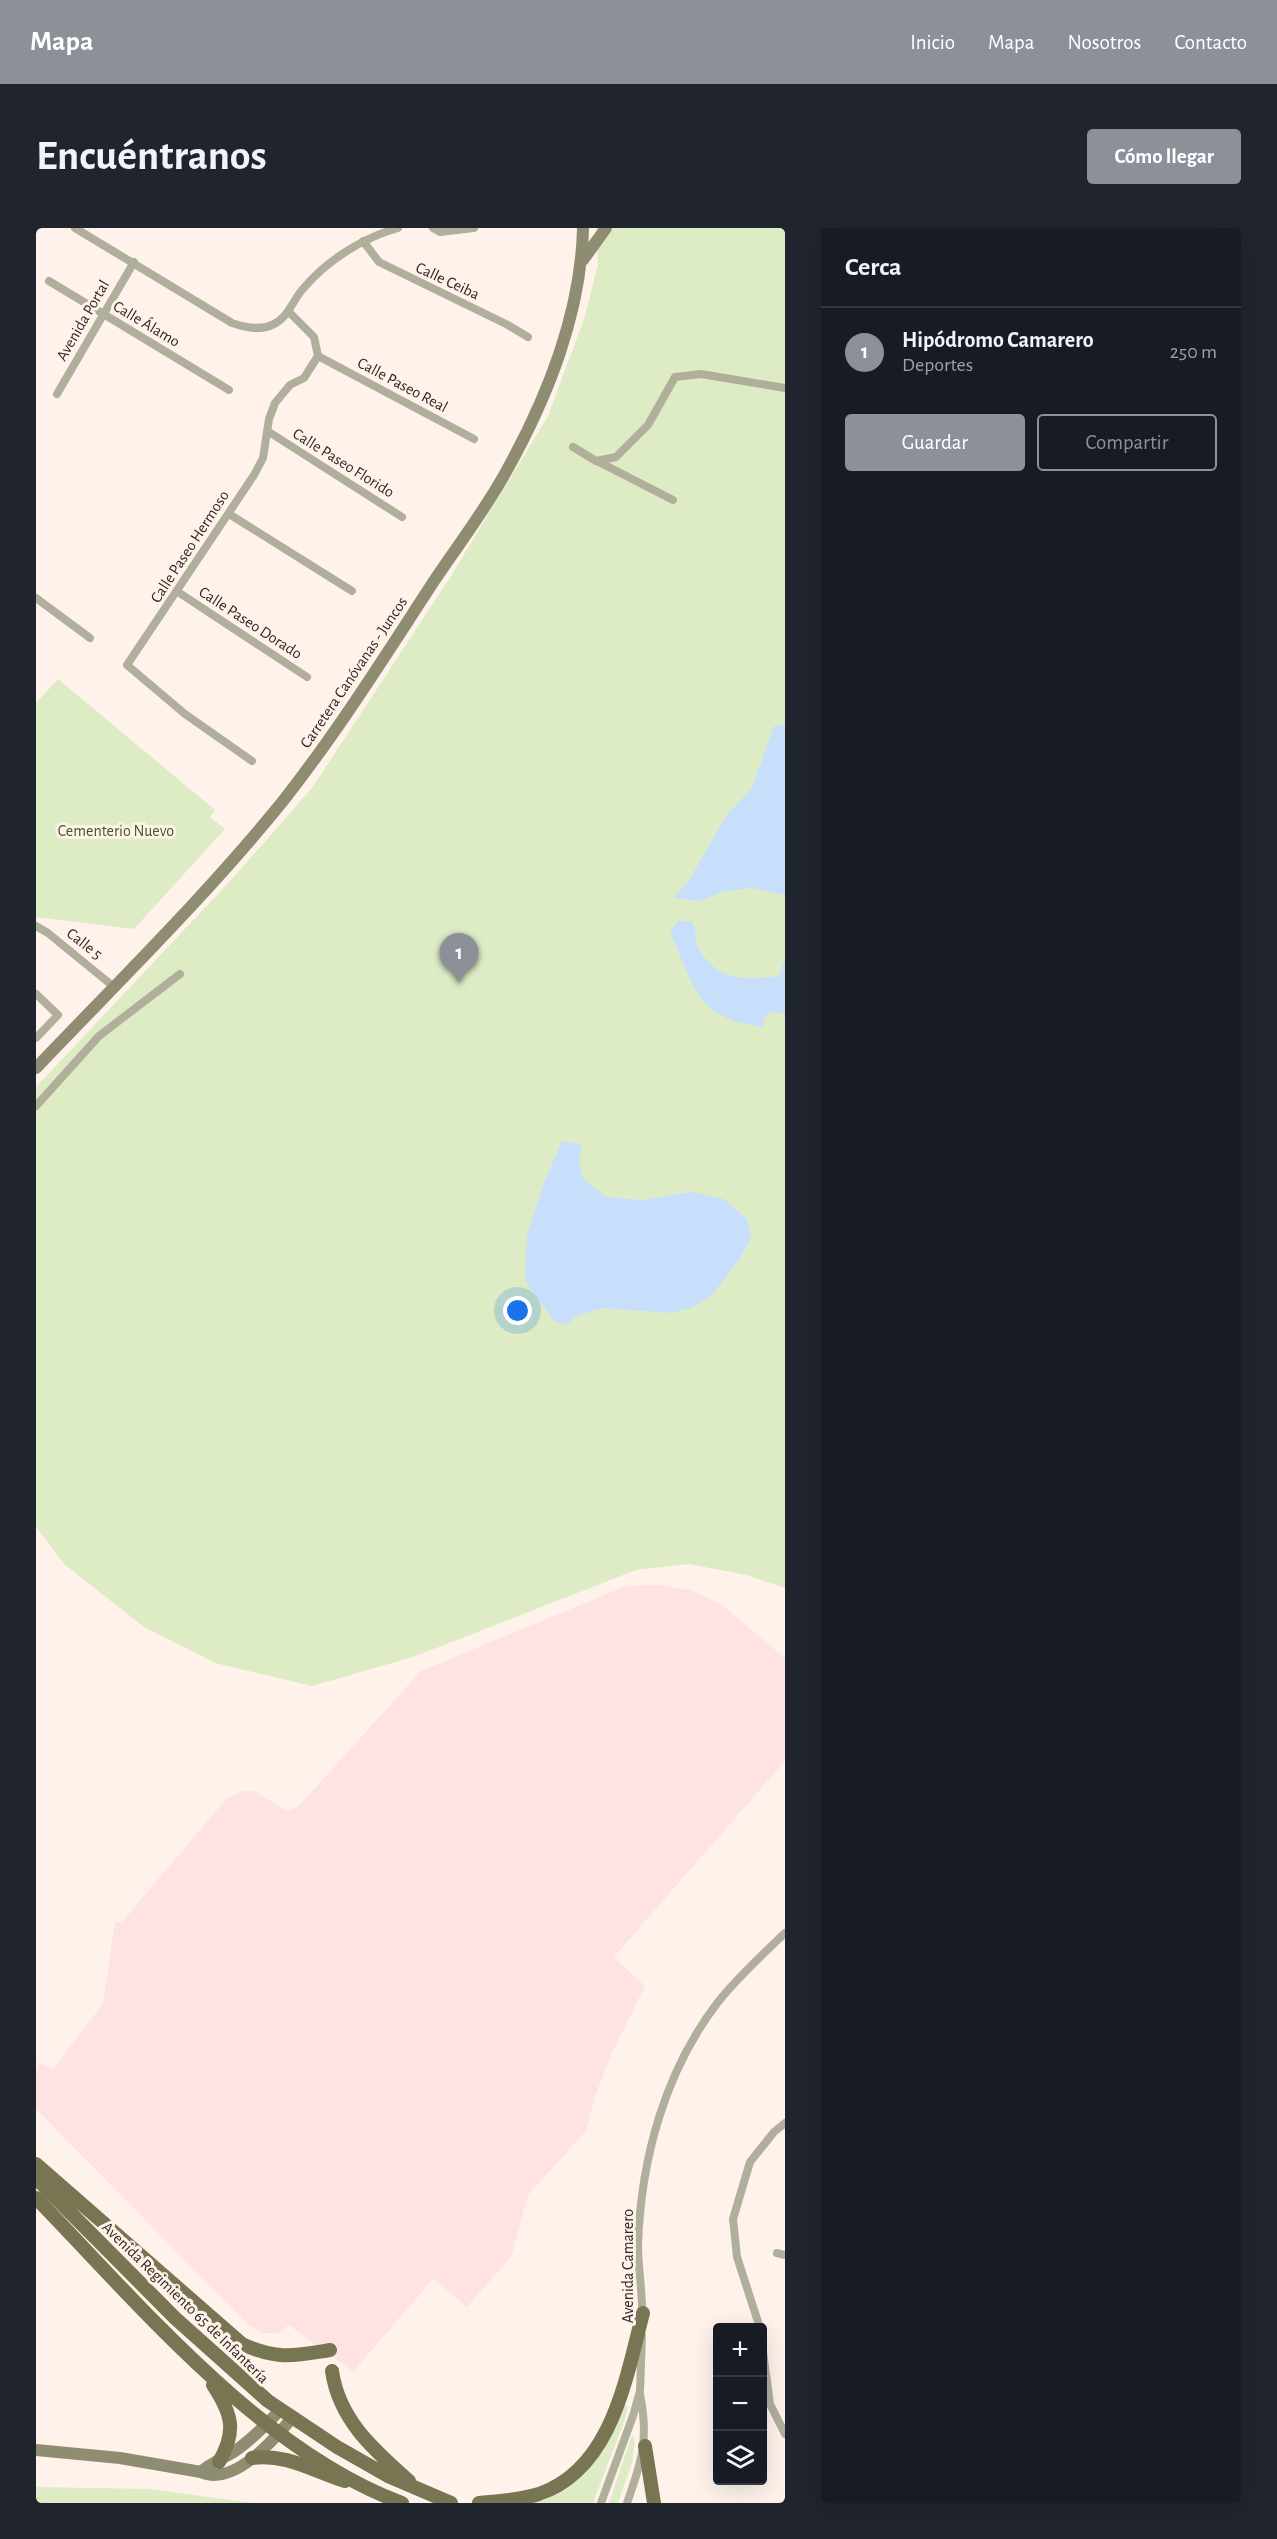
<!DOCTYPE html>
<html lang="es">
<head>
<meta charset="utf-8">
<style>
  :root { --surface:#171b24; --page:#20242c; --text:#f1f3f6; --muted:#9ea1a6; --line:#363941; --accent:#8c9099 }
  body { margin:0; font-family:"Alegreya Sans",sans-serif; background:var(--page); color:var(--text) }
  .controls { position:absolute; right:18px; bottom:18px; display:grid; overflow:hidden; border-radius:6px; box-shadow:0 6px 24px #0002 }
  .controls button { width:54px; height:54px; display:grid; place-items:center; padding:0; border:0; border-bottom:2px solid var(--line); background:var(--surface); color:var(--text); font:30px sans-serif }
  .you { position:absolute; left:482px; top:1083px; width:21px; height:21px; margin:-15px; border:4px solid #fff; border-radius:50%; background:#1a73e8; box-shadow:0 0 0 9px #1a73e833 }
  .badge { display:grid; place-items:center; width:39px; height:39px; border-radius:50%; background:var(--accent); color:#fff; font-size:20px; font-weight:700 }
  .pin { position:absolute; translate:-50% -50px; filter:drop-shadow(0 2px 3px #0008) }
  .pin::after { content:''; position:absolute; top:32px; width:21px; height:18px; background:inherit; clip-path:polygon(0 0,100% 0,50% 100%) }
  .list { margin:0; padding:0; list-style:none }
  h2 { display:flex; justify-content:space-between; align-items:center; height:78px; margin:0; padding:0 24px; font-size:26px }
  h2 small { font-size:20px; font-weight:400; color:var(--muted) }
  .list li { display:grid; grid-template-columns:39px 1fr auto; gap:18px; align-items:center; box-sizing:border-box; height:90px; padding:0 24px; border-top:2px solid var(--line) }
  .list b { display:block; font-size:22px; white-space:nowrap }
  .list p { margin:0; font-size:20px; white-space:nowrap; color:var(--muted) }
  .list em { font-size:20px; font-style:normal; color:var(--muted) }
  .actions { display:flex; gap:12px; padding:18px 24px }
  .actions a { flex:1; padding:14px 0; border:2px solid var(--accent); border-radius:6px; text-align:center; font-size:21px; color:var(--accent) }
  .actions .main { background:var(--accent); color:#fff }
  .icon { flex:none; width:33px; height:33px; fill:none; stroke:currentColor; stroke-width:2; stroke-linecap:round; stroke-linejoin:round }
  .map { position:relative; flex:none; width:749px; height:2275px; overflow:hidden; border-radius:6px }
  header { display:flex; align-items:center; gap:36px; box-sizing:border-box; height:84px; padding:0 30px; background:var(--accent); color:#fff }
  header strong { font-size:28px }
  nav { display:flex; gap:33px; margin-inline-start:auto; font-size:21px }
  .intro { display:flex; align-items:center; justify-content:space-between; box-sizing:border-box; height:144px; padding:0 36px }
  h1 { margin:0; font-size:42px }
  .button { padding:15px 27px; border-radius:6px; background:var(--accent); color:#fff; font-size:21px; font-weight:700 }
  main { display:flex; gap:36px; padding:0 36px }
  aside { flex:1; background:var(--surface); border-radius:6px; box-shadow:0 6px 24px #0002 }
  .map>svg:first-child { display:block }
  .industrial { fill:#ffe3e2 }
  .green { fill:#ddecc5 }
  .water { fill:#c8dffc }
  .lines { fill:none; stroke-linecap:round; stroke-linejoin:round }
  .street { stroke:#b0af9c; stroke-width:8 }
  .secondary { stroke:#8f8d71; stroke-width:12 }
  .primary { stroke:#787552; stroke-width:14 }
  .labels { text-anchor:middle; stroke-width:6; stroke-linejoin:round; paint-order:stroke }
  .street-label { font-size:16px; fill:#322721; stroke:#fef2eb }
  .park-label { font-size:16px; fill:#475a1d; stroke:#fef2eb }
</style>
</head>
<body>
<header>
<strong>Mapa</strong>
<nav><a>Inicio</a><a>Mapa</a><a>Nosotros</a><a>Contacto</a></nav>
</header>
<div class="intro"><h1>Encuéntranos</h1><a class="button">Cómo llegar</a></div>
<main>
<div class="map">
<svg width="749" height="2275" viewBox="0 0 749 2275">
  <rect width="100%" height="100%" fill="#fef2eb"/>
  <path class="industrial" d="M623,1357L654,1362L685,1376L749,1430V1533L578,1729L609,1758L576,1825L560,1866L550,1903L492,1967L475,2029L431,2079L397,2051L317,2144L253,2097L242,2105H227L214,2098L0,1881V1844L3,1835L17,1841L67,1776L79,1693L85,1695L191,1570L206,1563H218L251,1583L262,1579L385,1443L590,1358Z"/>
  <path class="green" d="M560,0H749V1360L710,1347L653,1336L600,1342L377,1429L276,1458L179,1435L108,1399L28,1336L0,1299V859L195,652L276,560L415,348L512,188L548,91L562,37Z
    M22,451L179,582L174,589L189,601L98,701L0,689V475Z
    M587,2176L592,2178L589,2191L557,2275H500C545,2262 565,2214 587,2176Z
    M596,2207L599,2211L596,2235L582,2275H573Z
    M0,2259L114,2261L217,2275H0Z"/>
  <path class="water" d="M749,497V667L715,660L684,664L665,673L638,670L653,652L691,587L716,560L738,498Z
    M643,693L656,694C662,703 657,713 663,721C682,754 710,752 743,748L749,731V786L734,784L727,791L728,799C660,791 658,759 634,703Z
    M526,913L546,917L543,931L547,951L571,969L605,972L655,964L688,971L711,991L715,1009L705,1029L677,1066L656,1080L634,1085L566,1080L541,1088L531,1097L518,1093L489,1053L491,1006L508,955Z"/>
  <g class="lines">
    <path class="street" d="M39,0L196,95C208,99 223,103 236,97C252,90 256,74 266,62C290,33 326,10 362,0
      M397,0L404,4L438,0
      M327,13L343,34L470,96L492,109
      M13,53L193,162
      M282,128L438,211
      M21,166L98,34
      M233,204L366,289
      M537,219L560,233L580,229L612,197L639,149L665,146L749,160
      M561,233L637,272
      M193,286L316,363
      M142,364L271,449
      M0,370L54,410
      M216,533L149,486L91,437L218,247L227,230L233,191L239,175L254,157L268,150L282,128L278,109L253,84
      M0,698L12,705L78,759
      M0,766L22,787L0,810
      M0,878L63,808L144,746
      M741,2025L749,2027
      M606,2089C607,2065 602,2041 602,2017C605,1930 629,1843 682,1774C702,1749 726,1727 749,1705
      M724,2100L701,2029L697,1991L714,1934L738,1904L749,1895
      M726,2116L734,2176L749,2206
      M565,2275L597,2188L604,2163L606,2108
      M591,2275C606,2233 613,2211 604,2166"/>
    <path class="secondary" d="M547,32L570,0
      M0,840C83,753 171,667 247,573C302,503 349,428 398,353C422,317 450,281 471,242C512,168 545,86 547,0
      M0,2222L84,2230L165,2244C197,2259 238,2212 256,2190
      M165,2244C175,2234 190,2230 202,2221C217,2210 231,2196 244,2182"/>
    <path class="primary" d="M0,1936L206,2116C241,2132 257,2128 294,2122
      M0,1950L139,2090L232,2173L301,2219L352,2248L415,2275
      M0,1970C104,2077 224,2222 366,2275
      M296,2143C303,2192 338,2222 373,2253
      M177,2157C196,2186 201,2203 183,2234
      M609,2218L618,2275
      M216,2230C250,2225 277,2243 309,2253
      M443,2275C463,2273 484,2272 503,2266C576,2241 590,2150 607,2085"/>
  </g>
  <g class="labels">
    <g class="street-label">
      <text transform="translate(412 52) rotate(25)" y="6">Calle Ceiba</text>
      <text transform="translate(46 92) rotate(-60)" y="6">Avenida Portal</text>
      <text transform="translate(111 95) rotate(31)" y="6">Calle Álamo</text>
      <text transform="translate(367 156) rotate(28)" y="6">Calle Paseo Real</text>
      <text transform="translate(308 234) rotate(32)" y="6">Calle Paseo Florido</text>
      <text transform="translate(153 318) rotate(-57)" y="6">Calle Paseo Hermoso</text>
      <text transform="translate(215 394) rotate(33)" y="6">Calle Paseo Dorado</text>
      <text transform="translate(317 444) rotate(-56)" y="6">Carretera Canóvanas - Juncos</text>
      <text transform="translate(49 715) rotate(38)" y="6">Calle 5</text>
      <text transform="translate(591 2038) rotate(-90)" y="6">Avenida Camarero</text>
      <text transform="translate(150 2074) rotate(44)" y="6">Avenida Regimiento 65 de Infantería</text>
    </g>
    <g class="park-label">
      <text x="80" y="608">Cementerio Nuevo</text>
    </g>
  </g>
</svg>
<div class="controls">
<button>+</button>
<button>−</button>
<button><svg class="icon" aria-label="layers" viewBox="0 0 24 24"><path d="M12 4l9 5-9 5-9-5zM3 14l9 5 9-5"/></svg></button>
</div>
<div class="you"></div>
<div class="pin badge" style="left:423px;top:755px">1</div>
</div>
<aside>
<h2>Cerca<small></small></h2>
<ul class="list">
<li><span class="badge">1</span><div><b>Hipódromo Camarero</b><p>Deportes</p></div><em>250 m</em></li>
</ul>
<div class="actions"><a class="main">Guardar</a><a>Compartir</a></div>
</aside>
</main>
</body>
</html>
